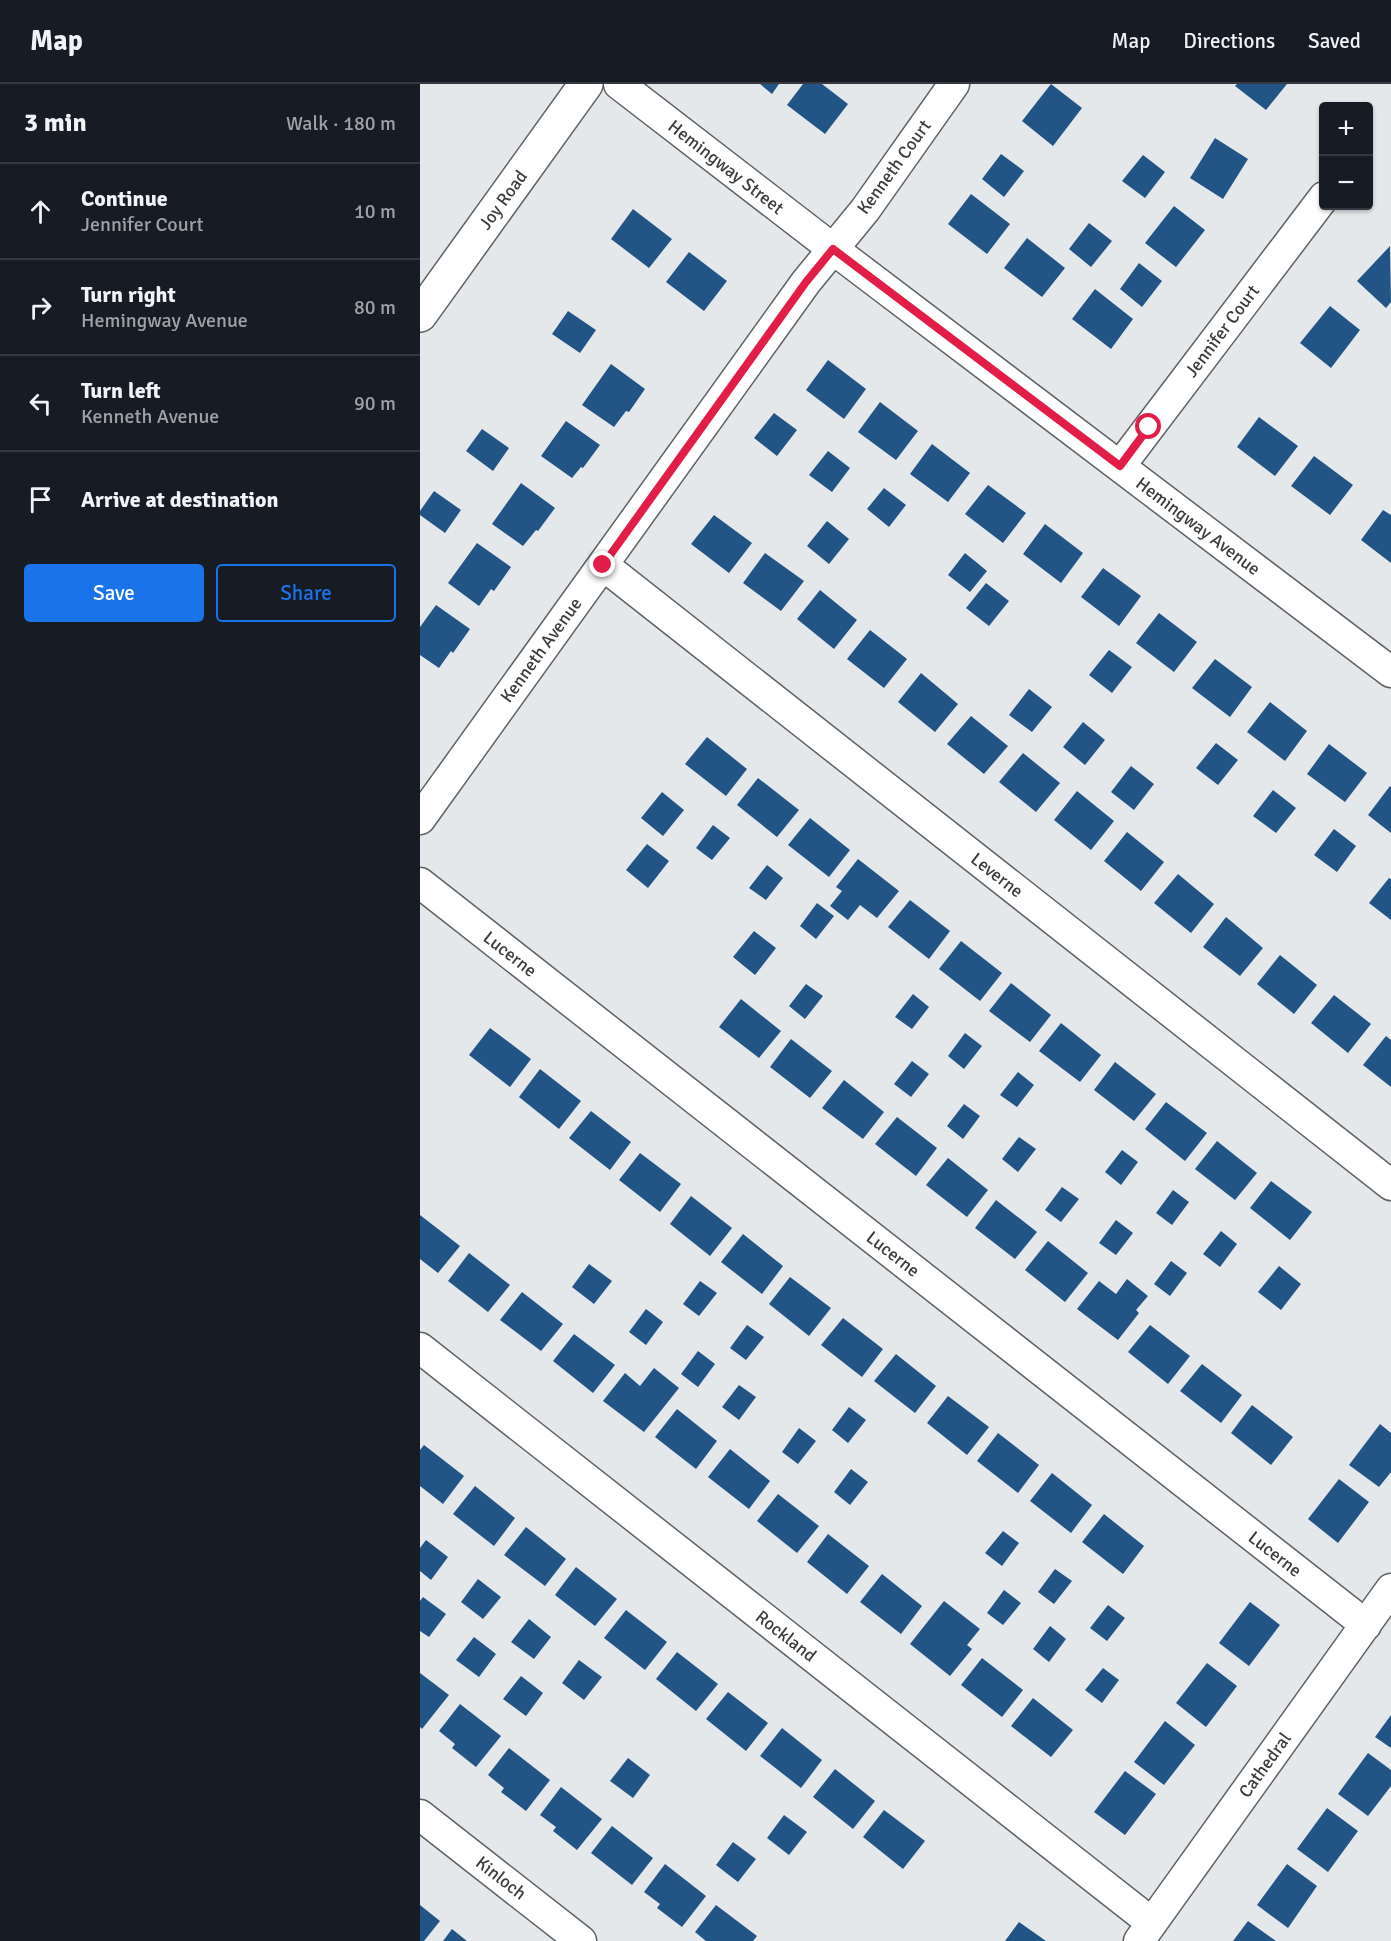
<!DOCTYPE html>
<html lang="en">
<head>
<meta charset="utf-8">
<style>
  :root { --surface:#171b24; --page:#20242c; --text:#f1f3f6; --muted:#9ea1a6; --line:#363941; --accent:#1a73e8 }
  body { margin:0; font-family:Signika,sans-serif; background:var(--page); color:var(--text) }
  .controls { position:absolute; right:18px; top:18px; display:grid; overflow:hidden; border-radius:6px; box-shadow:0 2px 4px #0004 }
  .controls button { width:54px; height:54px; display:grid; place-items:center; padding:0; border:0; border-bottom:2px solid var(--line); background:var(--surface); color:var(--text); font:30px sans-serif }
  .stop { position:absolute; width:18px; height:18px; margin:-14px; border:4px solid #e11d48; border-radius:50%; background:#fff }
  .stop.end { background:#e11d48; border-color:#fff; box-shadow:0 2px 6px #0008 }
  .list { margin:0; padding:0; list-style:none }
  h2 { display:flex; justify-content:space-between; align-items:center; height:78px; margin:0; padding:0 24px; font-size:26px }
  h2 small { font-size:20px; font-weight:400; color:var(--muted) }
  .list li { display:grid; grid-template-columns:39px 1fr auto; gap:18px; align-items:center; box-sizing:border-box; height:96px; padding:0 24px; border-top:2px solid var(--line) }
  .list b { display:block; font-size:22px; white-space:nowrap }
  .list p { margin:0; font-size:20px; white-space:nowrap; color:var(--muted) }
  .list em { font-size:20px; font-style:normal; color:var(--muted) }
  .actions { display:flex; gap:12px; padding:18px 24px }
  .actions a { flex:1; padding:14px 0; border:2px solid var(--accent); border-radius:6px; text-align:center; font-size:21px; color:var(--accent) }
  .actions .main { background:var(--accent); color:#fff }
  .icon { flex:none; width:33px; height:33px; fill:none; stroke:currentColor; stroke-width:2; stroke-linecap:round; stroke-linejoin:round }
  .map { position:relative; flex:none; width:971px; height:1857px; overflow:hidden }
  header { display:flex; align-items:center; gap:36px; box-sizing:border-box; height:84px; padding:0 30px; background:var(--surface); border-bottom:2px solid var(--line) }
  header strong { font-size:28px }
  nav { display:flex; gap:33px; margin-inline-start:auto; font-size:21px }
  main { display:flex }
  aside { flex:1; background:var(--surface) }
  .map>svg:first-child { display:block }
  .building { fill:#225586 }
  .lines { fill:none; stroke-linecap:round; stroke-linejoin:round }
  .street-casing { stroke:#5f6164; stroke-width:33 }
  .secondary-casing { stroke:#5f6164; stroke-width:36 }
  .street { stroke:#fff; stroke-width:30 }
  .secondary { stroke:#fff; stroke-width:33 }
  .route { stroke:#e11d48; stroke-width:8 }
  .labels { text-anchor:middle; stroke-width:6; stroke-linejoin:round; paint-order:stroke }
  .street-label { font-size:18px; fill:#3b3d3e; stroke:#fff }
</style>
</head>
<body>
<header>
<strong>Map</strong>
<nav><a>Map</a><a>Directions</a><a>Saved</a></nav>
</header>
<main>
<aside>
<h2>3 min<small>Walk · 180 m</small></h2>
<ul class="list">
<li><svg class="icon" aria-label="ahead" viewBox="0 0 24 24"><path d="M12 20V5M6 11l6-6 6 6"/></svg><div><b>Continue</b><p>Jennifer Court</p></div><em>10 m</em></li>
<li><svg class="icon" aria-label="right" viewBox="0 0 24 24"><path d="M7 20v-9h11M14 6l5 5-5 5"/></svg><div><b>Turn right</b><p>Hemingway Avenue</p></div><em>80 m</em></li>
<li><svg class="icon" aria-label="left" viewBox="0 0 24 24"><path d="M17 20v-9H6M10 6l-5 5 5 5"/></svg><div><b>Turn left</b><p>Kenneth Avenue</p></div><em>90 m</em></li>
<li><svg class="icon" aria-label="arrive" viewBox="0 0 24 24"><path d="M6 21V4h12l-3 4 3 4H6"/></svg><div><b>Arrive at destination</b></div></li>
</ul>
<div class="actions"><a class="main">Save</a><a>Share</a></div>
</aside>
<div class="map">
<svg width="971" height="1857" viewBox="0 0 971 1857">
  <rect width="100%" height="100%" fill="#e5e8eb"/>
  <path class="building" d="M340,0H359L352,10Z
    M383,0H402L428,20L405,50L367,21Z
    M631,0L662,24L633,62L602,37Z
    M817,0H867L846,26L815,2Z
    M795,54L828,75L803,115L770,94Z
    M581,70L604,87L584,113L562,95Z
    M723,71L745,88L725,114L702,97Z
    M551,110L590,140L567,170L528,140Z
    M754,122L785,146L756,183L725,159Z
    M213,125L252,155L229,184L191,155Z
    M669,139L692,157L671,183L649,165Z
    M607,154L645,184L622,213L584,184Z
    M970,162L971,218L966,224L937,197Z
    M269,168L307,197L284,227L246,198Z
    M719,179L742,197L722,223L700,205Z
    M675,205L713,235L691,265L652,235Z
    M910,222L940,246L911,284L880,259Z
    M148,227L176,246L160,269L132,250Z
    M408,276L446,305L424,335L386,306Z
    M191,280L225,305L209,328L206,327L194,343L162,321Z
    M460,318L498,347L476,376L438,348Z
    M354,329L377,346L357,372L334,354Z
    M839,333L878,362L855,392L817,363Z
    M146,337L180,361L163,384L161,383L152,394L121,372Z
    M62,345L89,364L73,387L46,367Z
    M512,360L550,389L528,418L490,390Z
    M408,367L430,384L412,408L389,391Z
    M894,372L933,401L910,431L871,402Z
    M101,399L135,424L118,447L116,446L103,462L72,440Z
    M568,401L606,429L583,459L545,430Z
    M464,404L486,421L469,443L447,425Z
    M14,407L41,426L25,449L0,431V427Z
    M963,426L971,431V479L941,456Z
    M294,431L332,459L309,489L271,460Z
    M407,437L429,455L409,480L387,462Z
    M625,440L663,469L641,499L603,470Z
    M57,459L91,483L74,507L71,505L59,522L28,499Z
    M345,469L384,497L361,527L323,499Z
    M545,469L567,487L550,508L528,491Z
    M683,484L721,512L699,542L661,513Z
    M566,499L589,517L569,542L546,524Z
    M400,506L437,536L414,565L377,535Z
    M16,521L50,545L33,569L31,567L19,584L0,571V543Z
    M739,529L777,558L754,588L716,559Z
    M450,546L487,575L464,604L427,575Z
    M689,566L712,583L692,609L669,591Z
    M795,575L832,603L810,633L772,604Z
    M501,589L538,620L515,648L478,618Z
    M609,605L632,623L612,648L589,631Z
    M850,618L887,647L865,677L827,648Z
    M551,632L588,662L564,690L527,660Z
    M663,638L685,656L665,681L643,663Z
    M287,653L327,685L306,712L265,680Z
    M796,659L818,676L798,701L776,684Z
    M909,660L947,689L925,718L887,690Z
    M603,669L640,699L616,728L579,698Z
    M711,682L734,700L714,726L691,708Z
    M338,694L379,726L357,753L317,721Z
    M970,702L971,703V749L948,731Z
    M853,706L876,724L856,749L833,732Z
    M657,707L694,737L671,766L634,736Z
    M242,708L264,726L243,752L221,734Z
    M390,734L430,766L409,793L368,761Z
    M293,741L310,754L292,776L276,764Z
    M914,745L936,762L917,788L894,771Z
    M707,748L744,778L721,807L684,777Z
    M227,760L249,777L228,804L206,786Z
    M438,775L479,807L457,834L440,821L428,836L410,822L422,807L416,803Z
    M347,781L363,794L346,816L329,804Z
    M758,790L794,820L771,849L734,819Z
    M969,794L971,795V836L949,819Z
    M490,816L530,847L509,875L468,843Z
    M397,819L414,832L396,855L380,842Z
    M806,833L843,864L820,892L783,863Z
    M334,847L356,864L335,891L313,873Z
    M541,857L582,889L560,917L519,885Z
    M860,871L897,901L874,930L837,900Z
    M591,899L631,931L610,958L569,927Z
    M386,900L403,912L385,935L369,922Z
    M493,910L509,923L492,945L475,933Z
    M914,911L951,940L928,969L891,939Z
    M321,915L361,947L339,974L299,943Z
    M641,939L681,971L660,998L619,967Z
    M70,944L111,975L90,1003L49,971Z
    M545,949L562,962L544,985L528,972Z
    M966,952L971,956V1003L943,981Z
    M371,955L412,987L390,1014L350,983Z
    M492,977L509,990L491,1013L474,1000Z
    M695,978L736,1010L714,1037L674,1006Z
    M120,985L161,1017L139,1045L99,1013Z
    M598,988L614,1001L597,1023L580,1011Z
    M424,996L464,1028L443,1055L402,1024Z
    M746,1018L787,1049L765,1077L725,1045Z
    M544,1020L560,1032L543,1055L527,1042Z
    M171,1027L211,1058L190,1086L149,1054Z
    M477,1033L517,1064L496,1092L455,1060Z
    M599,1053L616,1065L598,1088L582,1075Z
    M797,1057L837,1089L815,1116L775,1085Z
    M702,1066L718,1078L701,1101L685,1088Z
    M220,1069L261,1100L240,1128L199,1096Z
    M528,1074L568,1106L547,1133L506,1101Z
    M851,1097L892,1128L870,1156L830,1124Z
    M642,1103L659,1115L641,1138L625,1126Z
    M753,1106L769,1118L752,1141L736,1129Z
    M271,1112L312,1144L290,1172L250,1140Z
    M576,1116L617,1148L595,1175L555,1144Z
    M0,1131L40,1162L18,1189L0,1175Z
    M696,1136L713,1149L696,1171L679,1159Z
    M801,1147L817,1160L800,1183L783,1170Z
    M323,1150L363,1182L342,1210L301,1178Z
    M628,1157L668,1189L645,1218L605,1186Z
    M49,1169L90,1201L68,1228L28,1197Z
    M751,1177L767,1189L750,1212L734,1200Z
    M169,1180L192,1197L174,1220L152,1203Z
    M859,1182L881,1200L861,1226L838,1208Z
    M370,1193L411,1224L389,1252L349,1220Z
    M707,1195L728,1212L716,1226L719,1229L698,1256L657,1225L679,1197L696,1210Z
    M280,1197L297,1209L279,1232L263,1220Z
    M102,1208L143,1240L121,1267L80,1236Z
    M226,1225L243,1238L226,1261L209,1248Z
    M423,1234L463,1265L442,1293L401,1261Z
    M327,1241L344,1253L326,1276L310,1264Z
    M730,1241L770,1272L748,1300L708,1268Z
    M154,1250L195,1281L173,1309L133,1277Z
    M278,1267L295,1280L278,1303L261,1290Z
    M476,1270L516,1302L495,1329L454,1297Z
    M782,1280L822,1311L801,1339L760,1307Z
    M234,1284L259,1304L224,1348L183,1317L205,1289L220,1302Z
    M319,1301L336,1313L319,1336L302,1323Z
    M528,1312L569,1343L547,1371L507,1339Z
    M832,1321L873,1353L851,1381L811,1349Z
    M429,1323L446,1336L428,1359L412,1346Z
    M257,1325L297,1357L276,1385L235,1353Z
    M960,1340L971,1349V1388L959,1403L929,1381Z
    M379,1344L396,1357L378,1380L362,1368Z
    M578,1349L619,1381L598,1409L557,1377Z
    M4,1361L44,1392L23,1420L0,1402V1366Z
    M310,1365L350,1397L329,1425L288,1393Z
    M431,1385L448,1398L430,1421L414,1408Z
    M632,1389L672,1421L651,1449L610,1417Z
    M919,1395L949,1418L918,1459L888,1435Z
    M55,1402L95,1434L74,1462L33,1430Z
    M358,1410L399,1442L377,1469L337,1437Z
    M684,1430L724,1462L703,1490L662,1458Z
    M106,1443L146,1475L125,1502L84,1471Z
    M583,1447L599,1459L582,1482L565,1469Z
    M408,1450L449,1482L427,1510L387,1478Z
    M6,1456L28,1473L11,1496L0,1487V1464Z
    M156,1483L197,1515L175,1542L135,1511Z
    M635,1485L652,1497L634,1520L618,1508Z
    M462,1490L502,1522L481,1550L440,1518Z
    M58,1495L81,1513L63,1535L41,1518Z
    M584,1506L601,1519L583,1541L567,1529Z
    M3,1513L26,1530L9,1553L0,1547V1517Z
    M524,1517L560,1545L547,1561L552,1565L530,1592L490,1560Z
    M830,1518L860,1541L829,1582L799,1559Z
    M688,1521L705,1534L687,1557L670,1544Z
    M206,1526L247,1558L225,1586L184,1554Z
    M109,1535L131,1553L114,1575L91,1558Z
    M630,1542L646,1555L629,1578L613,1565Z
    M54,1553L76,1570L59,1593L36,1576Z
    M257,1568L298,1600L276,1627L236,1595Z
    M562,1574L603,1606L582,1633L541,1601Z
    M159,1576L182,1593L164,1616L142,1599Z
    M787,1579L817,1602L786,1643L756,1619Z
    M683,1584L699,1596L682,1619L665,1606Z
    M0,1589L29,1611L2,1645L0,1643Z
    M101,1592L123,1609L106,1632L83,1615Z
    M308,1608L348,1639L326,1667L286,1635Z
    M613,1614L653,1646L631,1673L591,1642Z
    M40,1620L81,1652L56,1683L32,1664L35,1660L19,1647Z
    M971,1631V1664L955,1653Z
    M745,1637L775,1661L744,1701L714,1678Z
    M362,1644L402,1676L381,1704L340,1672Z
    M89,1664L130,1696L106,1727L81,1708L84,1704L68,1691Z
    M948,1669L971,1686V1702L948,1732L918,1710Z
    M208,1674L230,1691L213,1714L190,1697Z
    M415,1685L455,1717L433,1745L393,1713Z
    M705,1687L736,1710L705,1751L674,1728Z
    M141,1703L182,1735L157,1766L133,1747L136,1743L120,1731Z
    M907,1724L938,1747L908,1788L877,1765Z
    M464,1726L505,1757L483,1785L443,1753Z
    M364,1731L387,1748L369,1771L347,1754Z
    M192,1742L233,1774L212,1801L171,1769Z
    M313,1758L336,1775L318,1798L296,1781Z
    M245,1780L286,1812L262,1843L237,1824L240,1820L224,1808Z
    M867,1780L897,1802L868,1844L837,1821Z
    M0,1821L20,1837L4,1857H0Z
    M296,1821L337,1852L333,1857H286L275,1848Z
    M828,1837L856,1857H813Z
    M599,1838L626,1857H585Z
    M32,1845L47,1857H23Z"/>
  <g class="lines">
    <defs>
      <path id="street" d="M199,0L413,165L971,588
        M700,382L904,113
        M183,481L971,1101
        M0,735L386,198L445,126L534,0
        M0,799L946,1541
        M0,1264L732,1839
        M0,1731L161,1857
        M719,1857L971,1505"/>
      <path id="secondary" d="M0,231L166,0"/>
    </defs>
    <use href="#street" class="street-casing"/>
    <use href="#secondary" class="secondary-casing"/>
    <use href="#street" class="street"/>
    <use href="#secondary" class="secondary"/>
  </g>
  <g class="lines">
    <path class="route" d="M183,481L386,198L413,165L700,382L729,343"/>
  </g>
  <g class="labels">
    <g class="street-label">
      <text transform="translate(306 83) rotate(38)" y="6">Hemingway Street</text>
      <text transform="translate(474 83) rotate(-54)" y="6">Kenneth Court</text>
      <text transform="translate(83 116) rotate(-54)" y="6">Joy Road</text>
      <text transform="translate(802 247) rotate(-53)" y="6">Jennifer Court</text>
      <text transform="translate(778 442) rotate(37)" y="6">Hemingway Avenue</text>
      <text transform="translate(121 566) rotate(-54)" y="6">Kenneth Avenue</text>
      <text transform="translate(577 791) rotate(38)" y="6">Leverne</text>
      <text transform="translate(90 870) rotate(38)" y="6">Lucerne</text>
      <text transform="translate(473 1170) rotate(38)" y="6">Lucerne</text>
      <text transform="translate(855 1470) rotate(38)" y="6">Lucerne</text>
      <text transform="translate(366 1552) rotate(38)" y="6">Rockland</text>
      <text transform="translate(845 1681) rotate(-54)" y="6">Cathedral</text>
      <text transform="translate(81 1794) rotate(38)" y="6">Kinloch</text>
    </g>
  </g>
</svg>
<div class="controls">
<button>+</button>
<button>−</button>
</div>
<div class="stop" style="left:729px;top:343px"></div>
<div class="stop end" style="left:183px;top:481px"></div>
</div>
</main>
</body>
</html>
